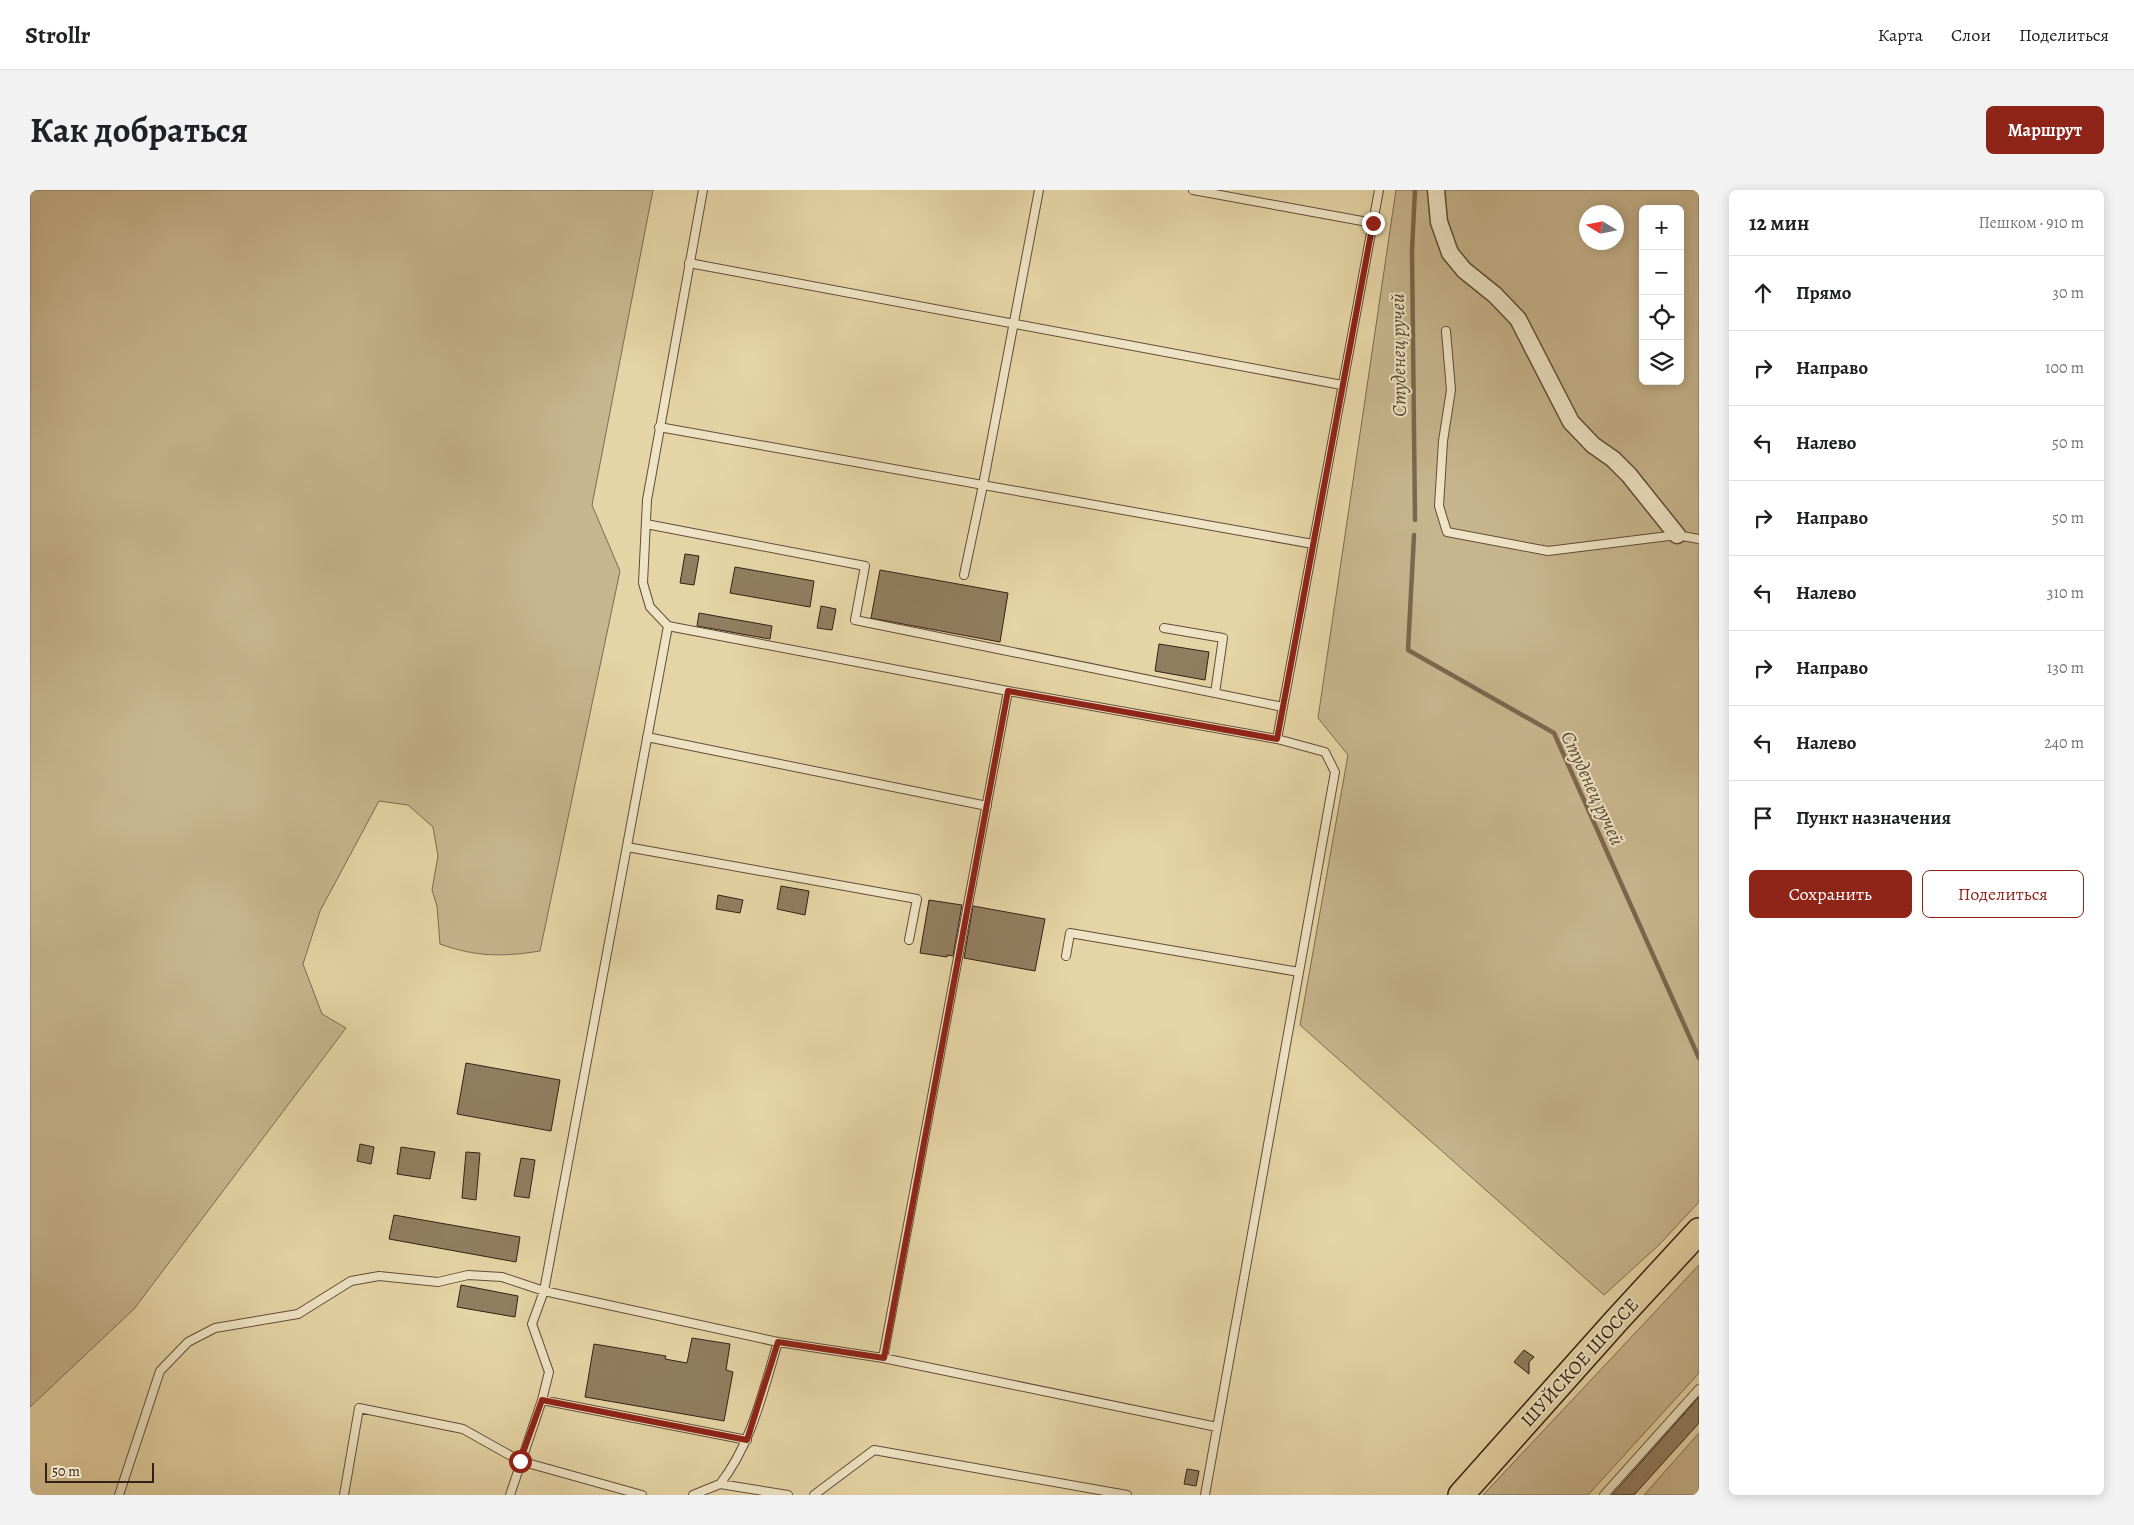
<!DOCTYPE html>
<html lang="ru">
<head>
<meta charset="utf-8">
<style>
  :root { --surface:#fff; --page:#f2f2f2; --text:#202124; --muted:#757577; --line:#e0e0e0; --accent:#8f2418 }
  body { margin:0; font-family:Alegreya,serif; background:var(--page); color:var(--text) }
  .controls { position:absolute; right:15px; top:15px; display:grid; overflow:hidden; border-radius:8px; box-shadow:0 2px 12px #0003 }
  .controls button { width:45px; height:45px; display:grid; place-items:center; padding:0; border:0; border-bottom:1px solid var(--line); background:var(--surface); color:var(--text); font:25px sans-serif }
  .compass { position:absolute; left:1549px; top:15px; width:45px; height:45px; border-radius:50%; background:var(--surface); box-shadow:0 2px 12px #0003; rotate:280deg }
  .scale { position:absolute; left:15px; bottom:12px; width:109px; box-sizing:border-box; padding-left:5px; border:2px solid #352016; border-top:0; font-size:14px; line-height:18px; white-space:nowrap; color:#352016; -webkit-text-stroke:4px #eee3c4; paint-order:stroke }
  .stop { position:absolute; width:15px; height:15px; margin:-11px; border:4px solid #8f2418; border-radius:50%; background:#fff }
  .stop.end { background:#8f2418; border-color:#fff; box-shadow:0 1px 5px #0008 }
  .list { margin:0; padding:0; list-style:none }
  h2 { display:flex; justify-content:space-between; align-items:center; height:65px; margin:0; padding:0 20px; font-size:21px }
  h2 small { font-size:16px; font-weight:400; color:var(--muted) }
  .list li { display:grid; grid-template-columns:32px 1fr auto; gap:15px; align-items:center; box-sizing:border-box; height:75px; padding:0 20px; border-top:1px solid var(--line) }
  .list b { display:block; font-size:19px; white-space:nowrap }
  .list em { font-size:16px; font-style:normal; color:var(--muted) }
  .actions { display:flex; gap:10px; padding:15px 20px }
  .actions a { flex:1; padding:11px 0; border:1px solid var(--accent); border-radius:8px; text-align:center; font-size:18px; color:var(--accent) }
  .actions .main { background:var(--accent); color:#fff }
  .icon { flex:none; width:28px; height:28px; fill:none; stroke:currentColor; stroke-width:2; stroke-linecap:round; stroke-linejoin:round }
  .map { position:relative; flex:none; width:1669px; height:1305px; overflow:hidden; border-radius:8px }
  header { display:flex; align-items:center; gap:30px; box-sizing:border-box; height:70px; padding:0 25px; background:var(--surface); border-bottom:1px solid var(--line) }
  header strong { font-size:24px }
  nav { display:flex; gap:28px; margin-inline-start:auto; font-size:18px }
  .intro { display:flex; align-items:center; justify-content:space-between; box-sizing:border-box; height:120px; padding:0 30px }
  h1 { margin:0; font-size:35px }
  .button { padding:12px 22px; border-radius:8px; background:var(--accent); color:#fff; font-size:18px; font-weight:700 }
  main { display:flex; gap:30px; padding:0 30px }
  aside { flex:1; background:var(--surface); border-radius:8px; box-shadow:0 2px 12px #0003 }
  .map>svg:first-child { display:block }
  .green { fill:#c7b58d; stroke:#7e6a52; fill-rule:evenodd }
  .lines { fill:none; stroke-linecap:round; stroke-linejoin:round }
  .stream { stroke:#7b674e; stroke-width:4.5 }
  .building { fill:#917e60; stroke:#352016 }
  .service-casing { stroke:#614d3a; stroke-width:10 }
  .minor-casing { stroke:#614d3a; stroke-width:19 }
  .primary-casing { stroke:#352016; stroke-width:28 }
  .service { stroke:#eee3c4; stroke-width:8 }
  .minor { stroke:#eee3c4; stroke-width:16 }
  .primary { stroke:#e5d4a5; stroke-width:25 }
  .route { stroke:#8f2418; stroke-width:6 }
  .labels { text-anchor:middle; stroke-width:4; stroke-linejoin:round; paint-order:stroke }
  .street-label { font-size:19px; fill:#352016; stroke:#eee3c4 }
  .water-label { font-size:20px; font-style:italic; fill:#5e4a37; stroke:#eee3c4 }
</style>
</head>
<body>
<header>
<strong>Strollr</strong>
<nav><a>Карта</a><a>Слои</a><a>Поделиться</a></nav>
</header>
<div class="intro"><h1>Как добраться</h1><a class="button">Маршрут</a></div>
<main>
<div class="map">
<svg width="1669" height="1305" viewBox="0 0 1669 1305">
  <rect width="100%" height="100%" fill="#e5d4a5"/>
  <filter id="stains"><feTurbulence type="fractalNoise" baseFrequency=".004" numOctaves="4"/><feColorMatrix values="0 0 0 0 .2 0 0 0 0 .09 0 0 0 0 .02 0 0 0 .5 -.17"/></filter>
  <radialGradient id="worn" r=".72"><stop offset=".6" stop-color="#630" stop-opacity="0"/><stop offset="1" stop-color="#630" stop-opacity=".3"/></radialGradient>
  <path class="green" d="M0,0H623L562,315L590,381L510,761C473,767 446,767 410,754L407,716L402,700L408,666L403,637L378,615L349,611L290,721L273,774L292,824L316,838L104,1119L0,1217Z
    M1366,0H1669V1012L1629,1055L1574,1105L1270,835L1318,565L1288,528ZM1613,19H1650V191H1613ZM1556,22H1586V52H1556Z
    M1669,1075V1183L1558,1305H1453Z
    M1669,1243V1303L1667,1305H1614Z"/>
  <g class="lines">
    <path class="stream" d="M1385,0L1382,60L1385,330
      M1384,345L1378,460L1524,543L1669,868"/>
  </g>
  <path class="building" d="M655,364L669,366L664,395L650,393Z
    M705,377L784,391L780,417L700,403Z
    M850,380L978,403L970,452L841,428Z
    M791,416L806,419L802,440L787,438Z
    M669,423L742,436L740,449L667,436Z
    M1129,454L1179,462L1175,490L1125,481Z
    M751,696L779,701L775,725L747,719Z
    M688,705L713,710L710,723L686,719Z
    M899,710L932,715L923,766L917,765V767L890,763Z
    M943,716L1015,729L1005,781L934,768Z
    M436,873L530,890L521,941L427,924Z
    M330,954L344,957L341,974L327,971Z
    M371,957L405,962L400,989L367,984Z
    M436,962L450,963L446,1010L432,1008Z
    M491,968L505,970L499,1008L484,1006Z
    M364,1025L490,1047L486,1072L359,1049Z
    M431,1095L488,1106L485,1127L427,1117Z
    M662,1148L700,1154L696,1180L703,1182L694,1231L555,1207L564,1154L636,1166L635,1169L657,1173Z
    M1494,1160L1504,1167L1499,1172V1184L1484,1172Z
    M1669,1207V1233L1604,1305H1582Z
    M1157,1279L1169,1281L1166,1296L1154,1294Z"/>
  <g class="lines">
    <defs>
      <path id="service" d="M1163,0L1343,33
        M659,73L1312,195
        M1416,141L1421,200L1413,251L1409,316L1417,342L1518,361L1647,345L1669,349
        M629,237L1283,354
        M616,334L835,376L825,430L1253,517
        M934,385L953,295L1009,0
        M638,436L978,501L1247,549L1295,562L1305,582L1175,1305
        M1134,438L1193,448L1185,503
        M617,547L957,616
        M1247,549L1349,0
        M597,657L887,709L879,750
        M1036,766L1040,743L1269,782
        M853,1168L978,501
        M512,1210L717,1250
        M690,1294C722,1253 733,1201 748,1152
        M89,1305L130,1181L158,1152L185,1138L268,1124L321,1091L349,1086L408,1092L438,1085L472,1087L514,1101L748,1152L853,1168L1187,1237
        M314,1305L329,1218L433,1239L490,1271L612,1305
        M480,1305L512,1210L519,1182L502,1134L514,1101L638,436L620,417L613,393L617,310L673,0
        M663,1305L690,1294L758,1305
        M784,1305L844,1260L1097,1305
        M1574,1305L1669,1199"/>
      <path id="minor" d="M1406,0L1409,32L1420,63L1434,80L1465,105L1488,129L1541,232L1563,255L1583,269L1599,285L1647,345"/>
      <path id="primary" d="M1431,1305L1587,1130L1669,1041"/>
    </defs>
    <use href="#service" class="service-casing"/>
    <use href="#minor" class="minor-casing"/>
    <use href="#primary" class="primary-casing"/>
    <use href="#service" class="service"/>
    <use href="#minor" class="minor"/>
    <use href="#primary" class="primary"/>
  </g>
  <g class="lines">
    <path class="route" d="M490,1271L512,1210L717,1250L748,1152L854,1168L978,501L1247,549L1343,33"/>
  </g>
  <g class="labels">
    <g class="street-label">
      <text transform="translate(1549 1172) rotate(-48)" y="7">ШУЙСКОЕ ШОССЕ</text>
    </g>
    <g class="water-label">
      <text transform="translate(1368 165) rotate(-91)" y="7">Студенец ручей</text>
      <text transform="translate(1563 598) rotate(65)" y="7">Студенец ручей</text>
    </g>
  </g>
  <rect width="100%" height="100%" filter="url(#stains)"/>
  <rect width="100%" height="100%" fill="url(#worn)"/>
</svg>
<div class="controls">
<button>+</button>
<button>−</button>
<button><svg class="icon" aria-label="locate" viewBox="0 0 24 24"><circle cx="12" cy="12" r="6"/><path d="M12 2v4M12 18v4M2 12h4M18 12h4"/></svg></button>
<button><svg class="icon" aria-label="layers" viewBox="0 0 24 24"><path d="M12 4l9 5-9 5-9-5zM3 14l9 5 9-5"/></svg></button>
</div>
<svg class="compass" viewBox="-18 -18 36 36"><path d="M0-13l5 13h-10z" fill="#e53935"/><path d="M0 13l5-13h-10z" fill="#757577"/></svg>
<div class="scale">50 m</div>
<div class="stop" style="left:490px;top:1271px"></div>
<div class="stop end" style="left:1343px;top:33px"></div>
</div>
<aside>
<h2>12 мин<small>Пешком · 910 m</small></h2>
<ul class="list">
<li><svg class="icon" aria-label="ahead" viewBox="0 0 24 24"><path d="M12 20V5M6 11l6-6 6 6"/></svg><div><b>Прямо</b></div><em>30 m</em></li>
<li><svg class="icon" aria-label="right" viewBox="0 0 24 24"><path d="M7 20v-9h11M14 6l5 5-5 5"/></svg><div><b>Направо</b></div><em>100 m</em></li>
<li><svg class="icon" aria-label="left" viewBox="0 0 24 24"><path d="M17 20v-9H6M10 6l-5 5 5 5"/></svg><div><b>Налево</b></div><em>50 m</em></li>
<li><svg class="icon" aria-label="right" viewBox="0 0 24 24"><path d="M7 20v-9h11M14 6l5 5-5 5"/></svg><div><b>Направо</b></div><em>50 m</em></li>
<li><svg class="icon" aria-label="left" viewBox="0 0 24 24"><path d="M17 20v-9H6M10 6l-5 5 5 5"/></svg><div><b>Налево</b></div><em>310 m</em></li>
<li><svg class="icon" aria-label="right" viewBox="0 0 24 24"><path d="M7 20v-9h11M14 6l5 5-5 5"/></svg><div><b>Направо</b></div><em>130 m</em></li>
<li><svg class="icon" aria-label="left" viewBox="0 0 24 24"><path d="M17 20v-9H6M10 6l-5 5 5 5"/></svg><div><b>Налево</b></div><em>240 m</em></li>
<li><svg class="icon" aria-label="arrive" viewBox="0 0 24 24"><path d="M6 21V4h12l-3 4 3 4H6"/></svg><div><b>Пункт назначения</b></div></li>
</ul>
<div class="actions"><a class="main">Сохранить</a><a>Поделиться</a></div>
</aside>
</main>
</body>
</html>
